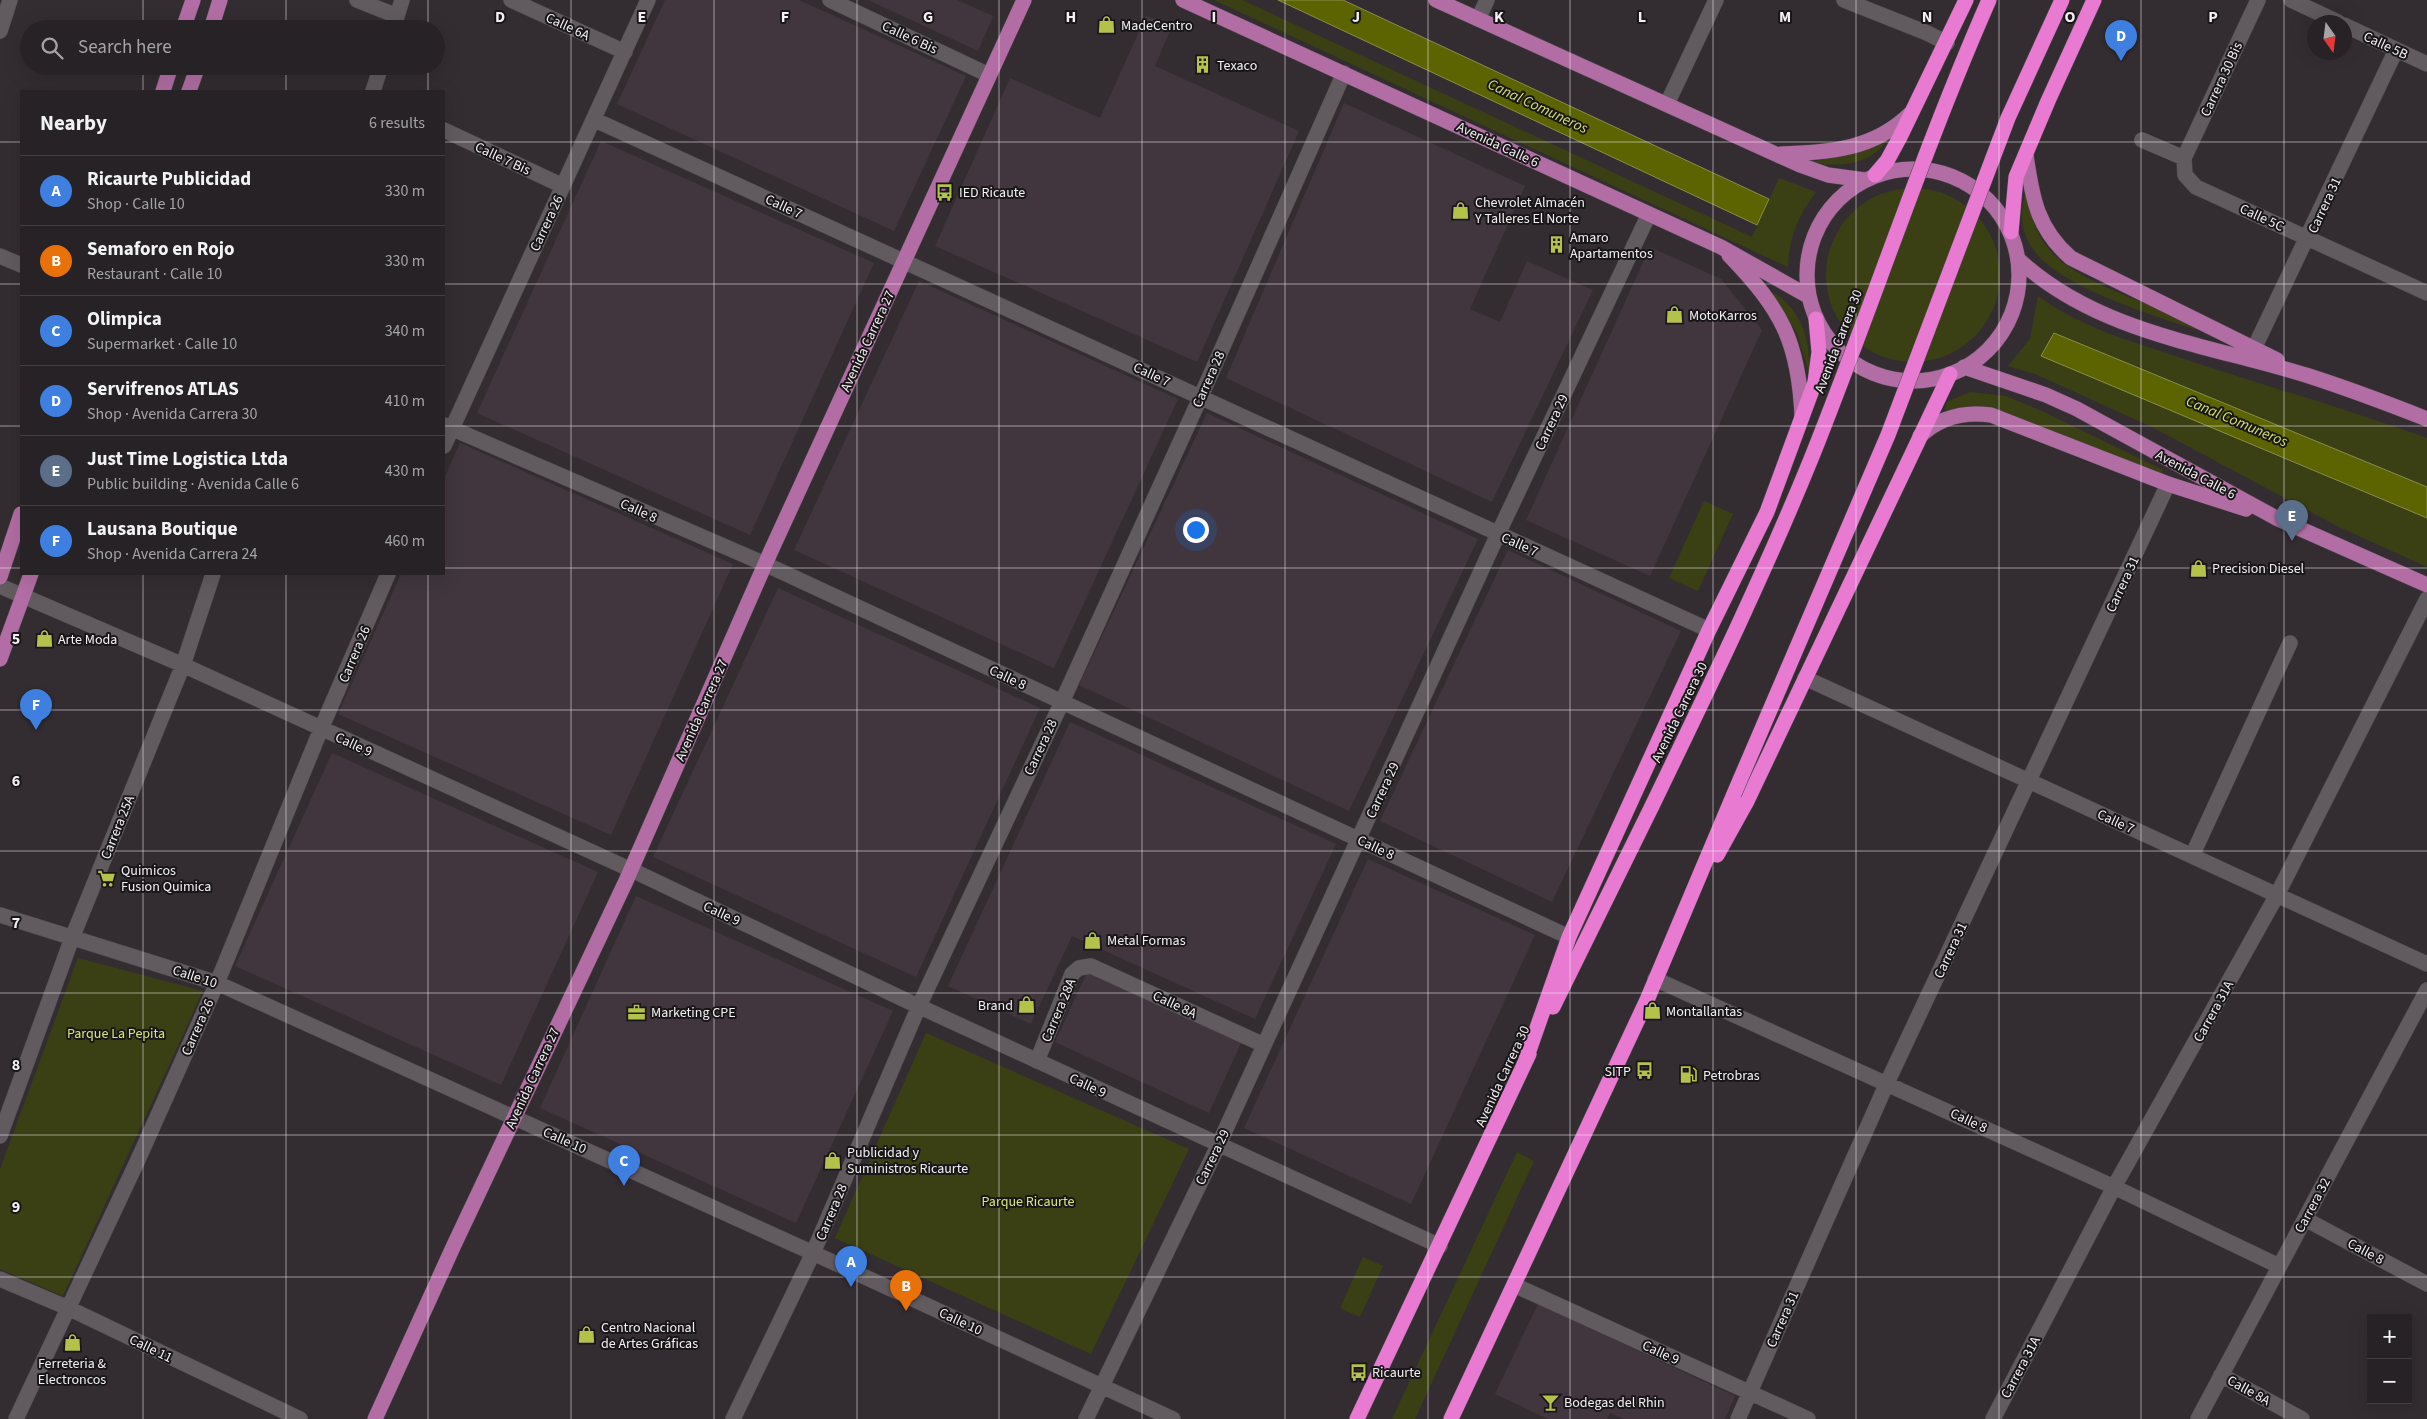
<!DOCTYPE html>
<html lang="en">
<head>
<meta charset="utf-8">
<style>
  :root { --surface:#262225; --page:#2e2a2d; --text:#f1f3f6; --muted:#a4a4a7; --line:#423f42; --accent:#b5c249 }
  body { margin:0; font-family:"Source Sans 3",sans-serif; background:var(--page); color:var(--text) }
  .controls { position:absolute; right:15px; bottom:15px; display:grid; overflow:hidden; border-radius:0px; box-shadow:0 5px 20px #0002 }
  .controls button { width:45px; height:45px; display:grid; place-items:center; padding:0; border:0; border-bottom:1px solid var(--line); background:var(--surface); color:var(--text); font:25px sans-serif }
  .compass { position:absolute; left:2307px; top:15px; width:45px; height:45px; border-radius:50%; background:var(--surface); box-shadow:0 5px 20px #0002; rotate:166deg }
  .you { position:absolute; left:1195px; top:529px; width:18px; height:18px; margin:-12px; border:4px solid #fff; border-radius:50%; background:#1a73e8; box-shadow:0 0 0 8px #1a73e833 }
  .badge { display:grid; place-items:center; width:32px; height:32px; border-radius:50%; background:var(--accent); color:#fff; font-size:16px; font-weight:700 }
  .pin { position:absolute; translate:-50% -41px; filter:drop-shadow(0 1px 2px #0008) }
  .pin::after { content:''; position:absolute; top:26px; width:18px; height:15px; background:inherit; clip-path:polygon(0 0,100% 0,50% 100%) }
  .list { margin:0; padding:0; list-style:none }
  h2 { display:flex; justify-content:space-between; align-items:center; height:65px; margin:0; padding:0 20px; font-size:21px }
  h2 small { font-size:16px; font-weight:400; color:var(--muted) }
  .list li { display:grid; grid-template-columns:32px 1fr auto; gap:15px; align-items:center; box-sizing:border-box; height:70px; padding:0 20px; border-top:1px solid var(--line) }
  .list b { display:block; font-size:19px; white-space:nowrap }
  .list p { margin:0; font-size:16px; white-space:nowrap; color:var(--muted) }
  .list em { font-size:16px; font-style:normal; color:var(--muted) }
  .icon { flex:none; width:28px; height:28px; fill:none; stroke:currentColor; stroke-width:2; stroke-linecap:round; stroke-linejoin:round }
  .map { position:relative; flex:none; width:2427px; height:1419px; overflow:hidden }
  .search { position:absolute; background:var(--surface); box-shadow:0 5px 20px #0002; left:20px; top:20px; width:425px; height:55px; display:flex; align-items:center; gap:12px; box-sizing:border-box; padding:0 18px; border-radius:28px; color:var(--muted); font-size:19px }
  .panel { position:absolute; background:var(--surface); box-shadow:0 5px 20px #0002; left:20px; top:90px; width:425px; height:485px; border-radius:0px }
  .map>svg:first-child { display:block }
  .built { fill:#41363e }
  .green { fill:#3b4014 }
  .water { fill:#5c6301; stroke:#898d49 }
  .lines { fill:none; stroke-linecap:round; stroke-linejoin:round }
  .minor-casing { stroke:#4e494d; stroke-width:16 }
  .major-casing { stroke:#4e494d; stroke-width:16 }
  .highway-casing { stroke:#4e494d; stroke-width:16 }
  .minor { stroke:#615b60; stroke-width:15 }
  .major { stroke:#b26ea4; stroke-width:15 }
  .highway { stroke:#e87ad2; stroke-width:15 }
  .highway-bridge-casing { stroke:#4e494d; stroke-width:16; stroke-linecap:butt }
  .highway-bridge { stroke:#e87ad2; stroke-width:15 }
  .grid { fill:none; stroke:#f3eff2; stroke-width:1; stroke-opacity:0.55 }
  .labels { text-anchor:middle; stroke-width:4; stroke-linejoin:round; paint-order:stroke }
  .poi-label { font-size:14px; fill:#f3eff2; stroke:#191618; text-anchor:start }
  .street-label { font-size:14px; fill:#f3eff2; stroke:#191618 }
  .park-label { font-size:14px; fill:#dae777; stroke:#191618 }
  .water-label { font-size:15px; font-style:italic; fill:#d3e070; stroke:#191618 }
  .grid-label { font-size:16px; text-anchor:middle; font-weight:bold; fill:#f3eff2; stroke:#191618; stroke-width:4; stroke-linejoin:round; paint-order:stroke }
</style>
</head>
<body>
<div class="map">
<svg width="2427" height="1419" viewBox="0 0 2427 1419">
  <rect width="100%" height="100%" fill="#332d31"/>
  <path class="built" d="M665,0H799L966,76L894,231L617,104Z
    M868,0H957L993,16L978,51Z
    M1146,16L1172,26L1155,66L1299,131L1197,362L935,246L1010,78L1100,118Z
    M1344,103L1525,186L1470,309L1500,322L1527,261L1593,290L1492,502L1226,378Z
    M601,141L874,263L750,535L477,413Z
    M1650,247L1721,279L1762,330L1650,576L1526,520Z
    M919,281L1178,399L1054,668L794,550Z
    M1207,413L1478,539L1349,811L1079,685Z
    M460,443L733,564L611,835L338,714L401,574H444V479Z
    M1508,550L1681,631L1552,902L1380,821Z
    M778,588L1040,708L916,977L653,857Z
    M1070,722L1336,844L1255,1019L1072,936L1031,1024L948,986Z
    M332,753L598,872L501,1085L235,966Z
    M1368,859L1535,935L1411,1204L1244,1128Z
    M636,896L893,1011L796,1223L540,1108Z
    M1087,972L1241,1043L1209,1113L1055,1042Z
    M1538,1304L1735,1396L1725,1419H1624L1610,1413L1607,1419H1548L1495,1394Z"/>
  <path class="green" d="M1214,0H1242L1752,237L1779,178L1816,192C1798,216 1789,237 1788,267Z
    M1889,136C1875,165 1839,168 1811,162L1860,152Z
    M1826 275a87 87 0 1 1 174 0a87 87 0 1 1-174 0Z
    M2026,191C2030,206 2033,225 2041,238C2070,287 2153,298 2197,330C2153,315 2056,287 2031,246C2020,229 2020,210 2026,191Z
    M1770,291C1801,307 1811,340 1809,373L1797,333Z
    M2038,296C2081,328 2134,342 2184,359C2265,386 2347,409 2427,438V487L2054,333L2246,443L2427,518V567L2339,527L2152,427L2035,374L2008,366L2030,339Z
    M1970,392L2006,396L2044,412L2163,470L2161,475L1971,408L1945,410L1947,402Z
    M1704,501L1733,514L1698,591L1669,578Z
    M78,958L203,991L63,1296L0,1269V1169Z
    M926,1033L1189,1149L1091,1354L835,1238Z
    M1517,1152L1534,1161L1415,1419H1392Z
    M1363,1257L1383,1266L1360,1317L1340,1308Z"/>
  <path class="water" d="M1278,0H1343L1769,199L1757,225Z
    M2054,333L2427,487V518L2041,356Z"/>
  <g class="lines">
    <defs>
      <path id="minor" d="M357,0L397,16
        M511,0L625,52
        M830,0L989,75
        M1844,0L1927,33L1947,43
        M2258,0L2184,158L2185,175L2196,187L2427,293
        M2291,0L2338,22
        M1478,19L1487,0
        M2344,25L2427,64
        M393,29L402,0
        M0,31L10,0
        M373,91L381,66
        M1667,104L1716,0
        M595,120L1709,630
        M444,130L563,186
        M2142,140L2184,158
        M0,256L21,265
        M2249,359L2396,50
        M444,425L765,564L1569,937
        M444,446L648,0
        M0,586L183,665L638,873L903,999L1440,1246
        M1805,678L2427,964
        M2192,856L2290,643
        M0,915L217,983L813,1253L1173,1419
        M1655,979L2114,1187L2279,1266
        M1037,1061L1072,974L1079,968L1091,966L1264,1045
        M0,1136L72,938L183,665L213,574
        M2305,1219L2427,1284
        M0,1279L66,1307L300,1419
        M1514,1285L1808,1419
        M2221,1375L2302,1419
        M16,1419L137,1162L217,983L321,729L388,574
        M733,1419L813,1253L919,1006L1062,702L1201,396L1344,73
        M1086,1419L1218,1146L1498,534L1649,214
        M1738,1419L1887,1083L2168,484
        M1993,1419L2114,1187L2277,895L2427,599
        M2198,1419L2427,990"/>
      <path id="major" d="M1183,0L1721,247L1808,296
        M1436,0L1800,165L1828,175L1865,180
        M183,29L193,0
        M211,29L220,0
        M163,91L171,66
        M189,91L198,66
        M1781,154C1830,152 1873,150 1910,114
        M2026,155C2032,197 2037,229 2071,258L2277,360
        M1807 275a106 106 0 1 1 212 0a106 106 0 1 1-212 0Z
        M1729,255C1781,309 1799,341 1802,417
        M2019,260C2098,333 2210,345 2309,376C2349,389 2389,404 2427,419
        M1964,367L2046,395L2077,409L2278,519L2427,585
        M1920,436C1940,417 1963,411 1991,415L2168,484L2246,509
        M0,577L21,514
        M0,659L31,574
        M375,1419L454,1245L626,881L770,553L1024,0"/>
      <path id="highway" d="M1875,175L1887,161L1900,137L1966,0
        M2011,232L2016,177L2048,101L2094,0
        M1717,855L1747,801L1950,374
        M1553,1007L1652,806
        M1525,1062L1569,937L1709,630L1767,512L1815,382L1819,352L1816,319
        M1357,1419L1529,1054
        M1451,1419L1647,1000L1734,794"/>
    </defs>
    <use href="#minor" class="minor-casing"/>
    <use href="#major" class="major-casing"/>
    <use href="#highway" class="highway-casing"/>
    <use href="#minor" class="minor"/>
    <use href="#major" class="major"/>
    <use href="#highway" class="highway"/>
    <defs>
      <path id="highway-bridge" d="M1734,794L1888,435L2008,118L2062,0
        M1652,806C1707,692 1763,577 1811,459C1872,307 1923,150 1989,0"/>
    </defs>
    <use href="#highway-bridge" class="highway-bridge-casing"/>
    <use href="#highway-bridge" class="highway-bridge"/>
  </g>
  <path class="grid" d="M143,0V29M286,0V29M428,0V29M571,0V1419M714,0V1419M857,0V1419M999,0V1419M1142,0V1419M1285,0V1419M1428,0V1419M1570,0V1419M1713,0V1419M1856,0V1419M1999,0V1419M2141,0V1419M2284,0V1419M143,66V91M286,66V91M428,66V91M0,142H21M444,142H2427M0,284H21M444,284H2427M0,426H21M444,426H2427M0,568H21M444,568H2427M143,574V1419M286,574V1419M428,574V1419M0,710H2427M0,851H2427M0,993H2427M0,1135H2427M0,1277H2427"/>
  <defs>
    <symbol id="shop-bare" viewBox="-9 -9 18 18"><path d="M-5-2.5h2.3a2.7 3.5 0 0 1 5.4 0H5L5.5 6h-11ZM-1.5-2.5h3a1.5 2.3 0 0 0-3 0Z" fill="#b5c249" stroke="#191618" stroke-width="2.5" paint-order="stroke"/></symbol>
    <symbol id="building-bare" viewBox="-9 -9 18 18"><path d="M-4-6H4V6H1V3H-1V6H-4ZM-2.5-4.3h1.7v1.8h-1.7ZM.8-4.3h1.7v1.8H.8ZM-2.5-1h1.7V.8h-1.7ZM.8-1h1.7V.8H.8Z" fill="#b5c249" stroke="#191618" stroke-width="2.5" paint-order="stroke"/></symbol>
    <symbol id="bus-bare" viewBox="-9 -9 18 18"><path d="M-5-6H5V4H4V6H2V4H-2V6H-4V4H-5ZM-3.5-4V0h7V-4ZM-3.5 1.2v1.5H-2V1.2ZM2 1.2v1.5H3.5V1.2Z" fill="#b5c249" stroke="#191618" stroke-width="2.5" paint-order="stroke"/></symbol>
    <symbol id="supermarket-bare" viewBox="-9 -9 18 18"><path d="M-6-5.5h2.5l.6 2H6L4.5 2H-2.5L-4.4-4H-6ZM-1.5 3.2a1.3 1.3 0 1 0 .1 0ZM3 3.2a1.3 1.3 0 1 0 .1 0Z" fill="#b5c249" stroke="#191618" stroke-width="2.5" paint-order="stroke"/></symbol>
    <symbol id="office-bare" viewBox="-9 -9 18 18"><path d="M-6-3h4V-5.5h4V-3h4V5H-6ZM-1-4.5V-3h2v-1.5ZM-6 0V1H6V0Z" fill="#b5c249" stroke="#191618" stroke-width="2.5" paint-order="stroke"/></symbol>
    <symbol id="fuel-bare" viewBox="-9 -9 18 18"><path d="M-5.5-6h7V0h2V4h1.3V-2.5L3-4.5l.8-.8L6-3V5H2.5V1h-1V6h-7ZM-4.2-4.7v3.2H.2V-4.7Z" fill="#b5c249" stroke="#191618" stroke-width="2.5" paint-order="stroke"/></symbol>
    <symbol id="bar-bare" viewBox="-9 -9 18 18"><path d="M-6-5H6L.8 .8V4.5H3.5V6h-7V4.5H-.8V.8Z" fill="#b5c249" stroke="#191618" stroke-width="2.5" paint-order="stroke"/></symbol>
  </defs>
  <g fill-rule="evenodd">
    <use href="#shop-bare" x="1094" y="12" width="25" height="25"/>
    <use href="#building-bare" x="1190" y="52" width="25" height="25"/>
    <use href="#bus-bare" x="932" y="180" width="25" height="25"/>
    <use href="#shop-bare" x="1448" y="198" width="25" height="25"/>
    <use href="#building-bare" x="1544" y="232" width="25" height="25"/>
    <use href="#shop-bare" x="1662" y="302" width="25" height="25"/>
    <use href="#shop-bare" x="2186" y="556" width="25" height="25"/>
    <use href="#shop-bare" x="32" y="626" width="25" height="25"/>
    <use href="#supermarket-bare" x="94" y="866" width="25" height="25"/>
    <use href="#shop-bare" x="1080" y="928" width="25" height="25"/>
    <use href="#shop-bare" x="1014" y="992" width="25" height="25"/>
    <use href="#shop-bare" x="1640" y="998" width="25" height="25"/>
    <use href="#office-bare" x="624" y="1000" width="25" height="25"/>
    <use href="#bus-bare" x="1632" y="1058" width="25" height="25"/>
    <use href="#fuel-bare" x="1676" y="1062" width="25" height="25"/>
    <use href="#shop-bare" x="820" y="1148" width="25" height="25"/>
    <use href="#shop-bare" x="574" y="1322" width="25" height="25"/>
    <use href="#shop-bare" x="60" y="1330" width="25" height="25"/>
    <use href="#bus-bare" x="1346" y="1360" width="25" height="25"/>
    <use href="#bar-bare" x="1538" y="1390" width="25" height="25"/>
  </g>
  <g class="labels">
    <g class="poi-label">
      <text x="1121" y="30">MadeCentro</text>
      <text x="1217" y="70">Texaco</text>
      <text x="959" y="197">IED Ricaute</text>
      <text x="1475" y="207">Chevrolet Almacén<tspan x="1475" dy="16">Y Talleres El Norte</tspan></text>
      <text x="1570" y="242">Amaro<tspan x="1570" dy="16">Apartamentos</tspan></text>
      <text x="1689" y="320">MotoKarros</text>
      <text x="2212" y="573">Precision Diesel</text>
      <text x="58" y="644">Arte Moda</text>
      <text x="121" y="875">Quimicos<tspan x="121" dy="16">Fusion Quimica</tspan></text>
      <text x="1107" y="945">Metal Formas</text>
      <text x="1013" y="1010" text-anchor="end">Brand</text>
      <text x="1666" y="1016">Montallantas</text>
      <text x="651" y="1017">Marketing CPE</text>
      <text x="1631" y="1076" text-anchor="end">SITP</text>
      <text x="1703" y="1080">Petrobras</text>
      <text x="847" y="1157">Publicidad y<tspan x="847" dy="16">Suministros Ricaurte</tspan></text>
      <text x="601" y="1332">Centro Nacional<tspan x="601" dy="16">de Artes Gráficas</tspan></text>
      <text x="72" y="1368" text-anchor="middle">Ferreteria &amp;<tspan x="72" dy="16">Electroncos</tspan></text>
      <text x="1372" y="1377">Ricaurte</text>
      <text x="1564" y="1407">Bodegas del Rhin</text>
    </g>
    <g class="street-label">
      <text transform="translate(568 26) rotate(25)" y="5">Calle 6A</text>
      <text transform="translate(910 37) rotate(25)" y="5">Calle 6 Bis</text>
      <text transform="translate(2386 45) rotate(25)" y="5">Calle 5B</text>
      <text transform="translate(2221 79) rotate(-65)" y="5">Carrera 30 Bis</text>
      <text transform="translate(1498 144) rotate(25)" y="5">Avenida Calle 6</text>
      <text transform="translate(503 158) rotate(25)" y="5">Calle 7 Bis</text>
      <text transform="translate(2324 205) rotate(-65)" y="5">Carrera 31</text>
      <text transform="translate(784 206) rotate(25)" y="5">Calle 7</text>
      <text transform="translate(2262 217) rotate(25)" y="5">Calle 5C</text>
      <text transform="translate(546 223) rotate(-65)" y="5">Carrera 26</text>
      <text transform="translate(867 341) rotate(-65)" y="5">Avenida Carrera 27</text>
      <text transform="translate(1838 341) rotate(-69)" y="5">Avenida Carrera 30</text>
      <text transform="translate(1152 374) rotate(25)" y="5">Calle 7</text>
      <text transform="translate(1208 379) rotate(-66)" y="5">Carrera 28</text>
      <text transform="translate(1551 422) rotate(-65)" y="5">Carrera 29</text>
      <text transform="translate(2196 474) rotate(28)" y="5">Avenida Calle 6</text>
      <text transform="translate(639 510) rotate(24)" y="5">Calle 8</text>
      <text transform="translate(1520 544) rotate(24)" y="5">Calle 7</text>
      <text transform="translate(2122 584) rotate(-65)" y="5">Carrera 31</text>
      <text transform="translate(354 654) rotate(-67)" y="5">Carrera 26</text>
      <text transform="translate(1008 677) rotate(25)" y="5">Calle 8</text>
      <text transform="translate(701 710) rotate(-66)" y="5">Avenida Carrera 27</text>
      <text transform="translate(1679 712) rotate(-64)" y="5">Avenida Carrera 30</text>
      <text transform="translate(354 744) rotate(25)" y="5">Calle 9</text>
      <text transform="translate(1040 747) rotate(-65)" y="5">Carrera 28</text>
      <text transform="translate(1382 790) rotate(-65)" y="5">Carrera 29</text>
      <text transform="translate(2116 821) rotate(25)" y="5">Calle 7</text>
      <text transform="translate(117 827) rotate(-68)" y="5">Carrera 25A</text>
      <text transform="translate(1376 847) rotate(25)" y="5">Calle 8</text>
      <text transform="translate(722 913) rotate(25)" y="5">Calle 9</text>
      <text transform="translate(1950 950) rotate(-65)" y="5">Carrera 31</text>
      <text transform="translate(195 976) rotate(18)" y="5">Calle 10</text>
      <text transform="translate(1175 1004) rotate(25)" y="5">Calle 8A</text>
      <text transform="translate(1058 1010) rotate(-67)" y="5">Carrera 28A</text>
      <text transform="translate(2213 1011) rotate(-61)" y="5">Carrera 31A</text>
      <text transform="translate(197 1027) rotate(-66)" y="5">Carrera 26</text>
      <text transform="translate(1502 1076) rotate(-65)" y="5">Avenida Carrera 30</text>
      <text transform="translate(532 1078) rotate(-65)" y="5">Avenida Carrera 27</text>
      <text transform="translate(1088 1085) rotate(25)" y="5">Calle 9</text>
      <text transform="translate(1969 1120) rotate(25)" y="5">Calle 8</text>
      <text transform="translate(565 1140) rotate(24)" y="5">Calle 10</text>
      <text transform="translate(1212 1157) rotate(-64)" y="5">Carrera 29</text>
      <text transform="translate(2312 1205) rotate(-62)" y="5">Carrera 32</text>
      <text transform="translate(831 1212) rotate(-67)" y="5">Carrera 28</text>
      <text transform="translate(2366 1251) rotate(28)" y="5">Calle 8</text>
      <text transform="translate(1782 1319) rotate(-66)" y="5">Carrera 31</text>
      <text transform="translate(961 1321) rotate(25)" y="5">Calle 10</text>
      <text transform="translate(151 1348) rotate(26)" y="5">Calle 11</text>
      <text transform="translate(1661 1352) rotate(25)" y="5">Calle 9</text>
      <text transform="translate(2020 1367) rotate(-62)" y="5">Carrera 31A</text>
      <text transform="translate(2249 1390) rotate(29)" y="5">Calle 8A</text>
    </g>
    <g class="park-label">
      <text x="116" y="1038">Parque La Pepita</text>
      <text x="1028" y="1206">Parque Ricaurte</text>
    </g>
    <g class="water-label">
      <text transform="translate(1538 106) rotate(25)" y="5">Canal Comuneros</text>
      <text transform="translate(2237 421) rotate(23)" y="5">Canal Comuneros</text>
    </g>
  </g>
  <g class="grid-label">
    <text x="500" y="22">D</text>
    <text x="642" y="22">E</text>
    <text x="785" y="22">F</text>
    <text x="928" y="22">G</text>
    <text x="1071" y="22">H</text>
    <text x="1214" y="22">I</text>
    <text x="1356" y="22">J</text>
    <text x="1499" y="22">K</text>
    <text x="1642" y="22">L</text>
    <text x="1785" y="22">M</text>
    <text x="1927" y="22">N</text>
    <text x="2070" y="22">O</text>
    <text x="2213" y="22">P</text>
    <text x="16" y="644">5</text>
    <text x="16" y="786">6</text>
    <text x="16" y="928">7</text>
    <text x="16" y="1070">8</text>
    <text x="16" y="1212">9</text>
  </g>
</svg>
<div class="controls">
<button>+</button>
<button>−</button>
</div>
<svg class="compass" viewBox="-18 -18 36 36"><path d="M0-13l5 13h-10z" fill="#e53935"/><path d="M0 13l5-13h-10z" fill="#a4a4a7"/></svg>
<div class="you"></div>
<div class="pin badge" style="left:851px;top:1287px;background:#3f7fe0">A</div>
<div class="pin badge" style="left:906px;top:1311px;background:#e8710a">B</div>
<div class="pin badge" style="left:624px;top:1186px;background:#3f7fe0">C</div>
<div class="pin badge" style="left:2121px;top:61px;background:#3f7fe0">D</div>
<div class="pin badge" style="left:2292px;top:541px;background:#5c6f8a">E</div>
<div class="pin badge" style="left:36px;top:730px;background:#3f7fe0">F</div>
<div class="search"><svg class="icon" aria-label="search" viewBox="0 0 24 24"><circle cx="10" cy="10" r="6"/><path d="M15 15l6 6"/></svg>Search here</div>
<section class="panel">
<h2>Nearby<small>6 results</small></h2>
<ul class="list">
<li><span class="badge" style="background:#3f7fe0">A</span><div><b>Ricaurte Publicidad</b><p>Shop · Calle 10</p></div><em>330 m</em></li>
<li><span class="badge" style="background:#e8710a">B</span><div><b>Semaforo en Rojo</b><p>Restaurant · Calle 10</p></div><em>330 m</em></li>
<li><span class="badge" style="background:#3f7fe0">C</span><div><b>Olimpica</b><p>Supermarket · Calle 10</p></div><em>340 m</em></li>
<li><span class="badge" style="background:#3f7fe0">D</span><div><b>Servifrenos ATLAS</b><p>Shop · Avenida Carrera 30</p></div><em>410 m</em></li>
<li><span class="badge" style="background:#5c6f8a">E</span><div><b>Just Time Logistica Ltda</b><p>Public building · Avenida Calle 6</p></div><em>430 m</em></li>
<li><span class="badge" style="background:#3f7fe0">F</span><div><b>Lausana Boutique</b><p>Shop · Avenida Carrera 24</p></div><em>460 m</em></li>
</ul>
</section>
</div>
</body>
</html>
